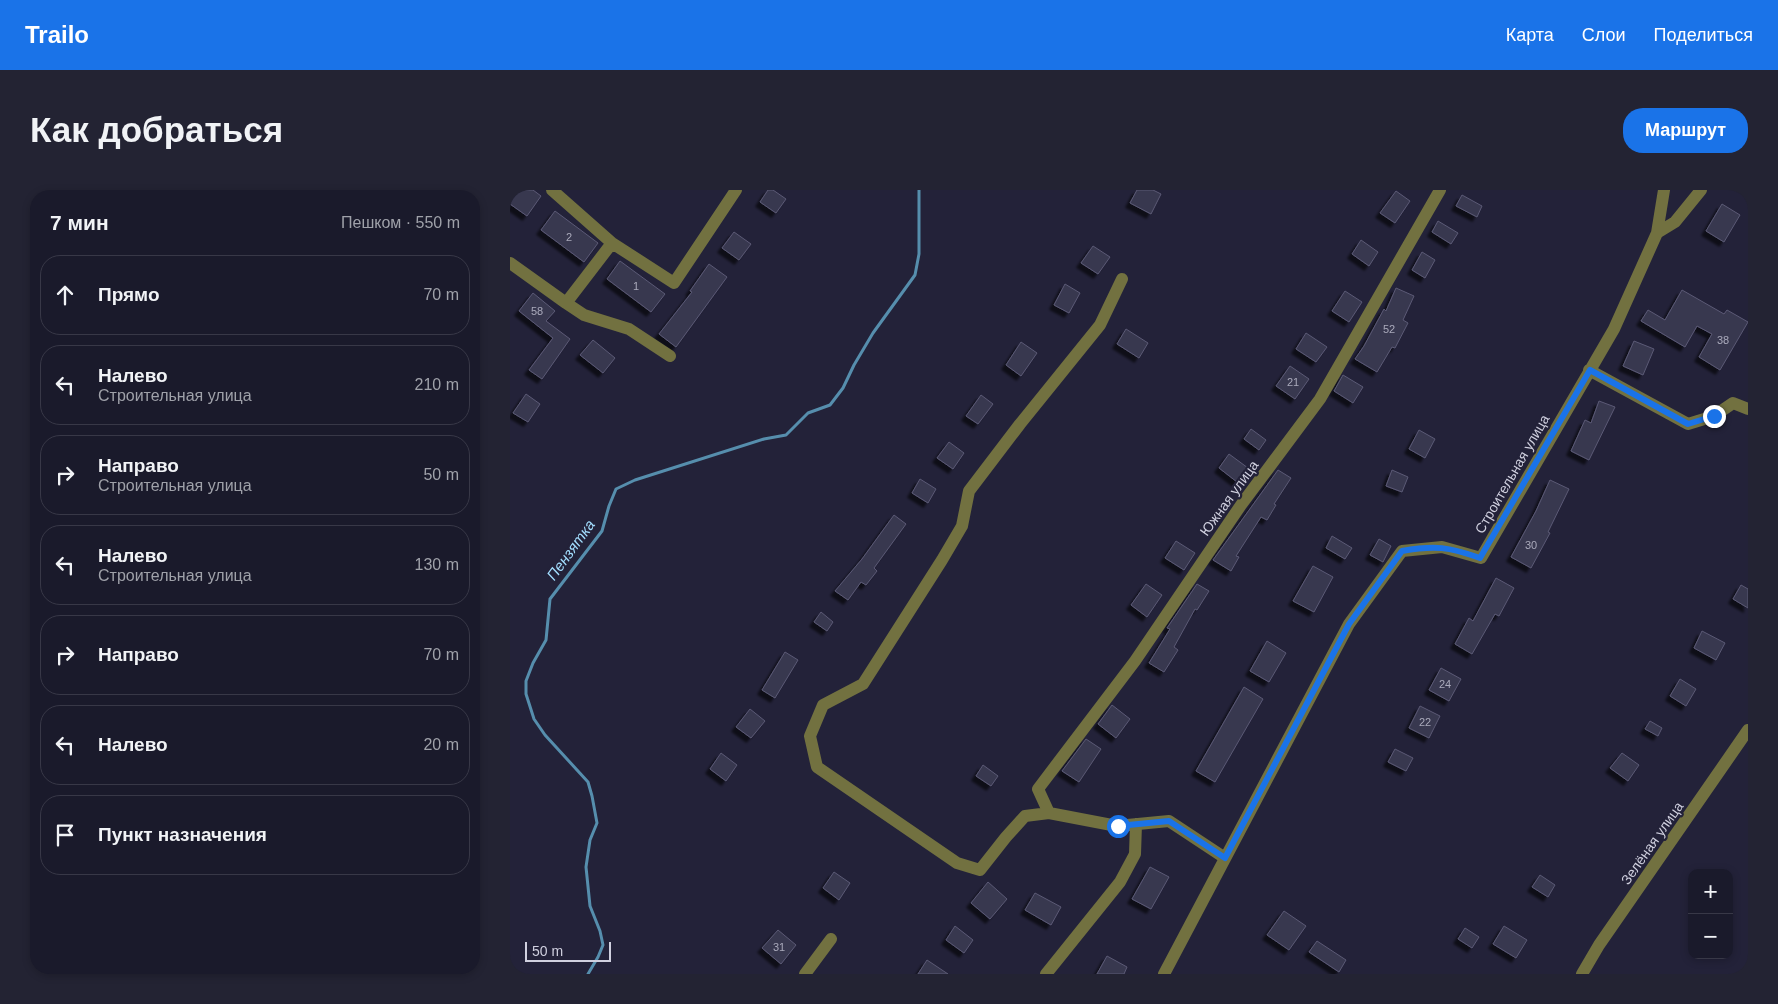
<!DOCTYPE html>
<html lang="ru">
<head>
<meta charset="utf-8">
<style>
  :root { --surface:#1a1a2b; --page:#232333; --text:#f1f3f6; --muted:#9fa1a9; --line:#383847; --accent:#1a73e8 }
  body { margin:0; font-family:Arial,sans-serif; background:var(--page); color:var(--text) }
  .controls { position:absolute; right:15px; bottom:15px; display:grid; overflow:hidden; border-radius:10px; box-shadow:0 2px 8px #0003 }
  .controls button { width:45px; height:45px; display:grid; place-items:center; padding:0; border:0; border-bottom:1px solid var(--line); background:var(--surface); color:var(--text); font:25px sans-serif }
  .scale { position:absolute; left:15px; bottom:12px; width:86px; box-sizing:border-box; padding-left:5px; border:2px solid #d0d0df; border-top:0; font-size:14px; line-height:18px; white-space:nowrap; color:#d0d0df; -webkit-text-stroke:4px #232239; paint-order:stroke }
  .stop { position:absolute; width:15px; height:15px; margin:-11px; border:4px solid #1a73e8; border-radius:50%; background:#fff }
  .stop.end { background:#1a73e8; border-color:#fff; box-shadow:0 1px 5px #0008 }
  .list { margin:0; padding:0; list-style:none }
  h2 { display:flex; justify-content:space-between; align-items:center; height:65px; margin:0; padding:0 20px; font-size:21px }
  h2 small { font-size:16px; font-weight:400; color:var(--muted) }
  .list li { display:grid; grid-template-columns:32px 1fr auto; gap:15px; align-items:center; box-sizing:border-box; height:80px; margin:0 10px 10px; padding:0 10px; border:1px solid var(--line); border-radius:20px }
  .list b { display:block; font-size:19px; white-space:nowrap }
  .list p { margin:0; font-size:16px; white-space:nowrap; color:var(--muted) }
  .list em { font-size:16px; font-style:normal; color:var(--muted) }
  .icon { flex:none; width:28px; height:28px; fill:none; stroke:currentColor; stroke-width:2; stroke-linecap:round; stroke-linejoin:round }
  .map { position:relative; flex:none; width:1238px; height:784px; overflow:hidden; border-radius:20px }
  header { display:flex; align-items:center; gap:30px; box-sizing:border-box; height:70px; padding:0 25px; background:var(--accent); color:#fff }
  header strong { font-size:24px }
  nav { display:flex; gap:28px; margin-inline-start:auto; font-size:18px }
  .intro { display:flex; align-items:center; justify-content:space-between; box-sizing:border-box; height:120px; padding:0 30px }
  h1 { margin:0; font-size:35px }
  .button { padding:12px 22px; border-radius:20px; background:var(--accent); color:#fff; font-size:18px; font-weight:700 }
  main { display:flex; gap:30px; padding:0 30px }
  aside { flex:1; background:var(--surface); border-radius:20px; box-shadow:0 2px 8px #0003 }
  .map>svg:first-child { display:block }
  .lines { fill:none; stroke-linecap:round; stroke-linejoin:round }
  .stream { stroke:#568ead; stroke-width:3 }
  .building { fill:#383750; stroke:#5b5a75; filter:url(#shadow) }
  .minor { stroke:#727140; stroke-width:12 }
  .route { stroke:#1a73e8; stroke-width:6 }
  .labels { text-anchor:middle; stroke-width:4.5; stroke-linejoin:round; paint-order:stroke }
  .number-label { font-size:11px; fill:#aab }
  .street-label { font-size:14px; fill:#d0d0df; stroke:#232239 }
  .water-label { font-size:15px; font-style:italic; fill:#a2ddfe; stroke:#232239 }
</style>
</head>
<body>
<header>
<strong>Trailo</strong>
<nav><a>Карта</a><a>Слои</a><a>Поделиться</a></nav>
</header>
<div class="intro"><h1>Как добраться</h1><a class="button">Маршрут</a></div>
<main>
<aside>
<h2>7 мин<small>Пешком · 550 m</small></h2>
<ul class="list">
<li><svg class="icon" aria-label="ahead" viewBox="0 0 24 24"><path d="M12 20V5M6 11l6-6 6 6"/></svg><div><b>Прямо</b></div><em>70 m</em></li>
<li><svg class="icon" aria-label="left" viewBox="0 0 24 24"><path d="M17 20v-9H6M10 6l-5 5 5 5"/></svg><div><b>Налево</b><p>Строительная улица</p></div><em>210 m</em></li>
<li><svg class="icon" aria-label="right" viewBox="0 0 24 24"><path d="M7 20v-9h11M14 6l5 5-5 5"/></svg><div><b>Направо</b><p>Строительная улица</p></div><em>50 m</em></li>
<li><svg class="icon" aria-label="left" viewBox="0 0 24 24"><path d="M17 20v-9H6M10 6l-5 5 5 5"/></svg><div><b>Налево</b><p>Строительная улица</p></div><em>130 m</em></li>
<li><svg class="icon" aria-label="right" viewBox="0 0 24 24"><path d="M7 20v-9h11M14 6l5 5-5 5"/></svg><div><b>Направо</b></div><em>70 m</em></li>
<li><svg class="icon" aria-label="left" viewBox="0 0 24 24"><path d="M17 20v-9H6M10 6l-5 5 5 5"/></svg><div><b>Налево</b></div><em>20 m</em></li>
<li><svg class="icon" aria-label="arrive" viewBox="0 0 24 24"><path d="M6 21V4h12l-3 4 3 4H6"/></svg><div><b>Пункт назначения</b></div></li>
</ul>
</aside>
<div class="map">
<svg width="1238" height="784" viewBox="0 0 1238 784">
  <defs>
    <filter id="shadow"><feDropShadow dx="-4.5" dy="4.5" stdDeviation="1" flood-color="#0009"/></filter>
  </defs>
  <rect width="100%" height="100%" fill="#232239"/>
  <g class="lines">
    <path class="stream" d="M78,784L88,767L93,755L90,741L80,716L76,677L80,650L87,633L82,606L78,592L35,545L24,529L16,504V491L23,473L36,450L40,409L92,341L99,316L106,299L125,290L254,249L276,245L298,223L320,215L333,198L344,175L363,143L405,85L409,64V0"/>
  </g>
  <path class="building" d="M0,0H23L31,6L17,26L0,14Z
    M258,0H263L276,9L266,23L250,12Z
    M627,0H643L651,4L641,24L620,13Z
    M886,1L900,11L885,33L870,23Z
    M952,5L972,16L967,27L946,16Z
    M1212,14L1230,25L1214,52L1196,41Z
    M45,21L88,53L74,72L31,40Z
    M928,31L948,43L941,54L922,42Z
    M224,42L241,54L229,70L212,58Z
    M851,50L868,62L859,76L842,64Z
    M583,56L600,67L588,84L571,73Z
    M912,62L925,70L915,88L902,80Z
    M110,71L155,104L141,122L97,89Z
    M199,74L217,87L166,157L149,144L182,102L180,101Z
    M555,94L570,103L559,123L544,115Z
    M886,98L904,106L893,130L898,133L885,158L882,157L867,182L845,169L854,156L874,119L876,121Z
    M1172,100L1214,124L1217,120L1238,132L1210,180L1189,167L1202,144L1187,136L1175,157L1131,131L1138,120L1155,130Z
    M835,101L852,112L839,132L822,121Z
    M23,103L45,121L36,131L60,149L32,189L19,180L43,148L9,121Z
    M616,139L638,153L629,168L607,154Z
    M796,143L817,157L806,172L786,159Z
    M83,150L105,168L93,183L70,165Z
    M1124,151L1144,159L1133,185L1113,176Z
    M511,152L527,163L511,186L496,175Z
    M780,176L799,189L785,209L766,196Z
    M833,185L853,197L843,213L824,201Z
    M16,204L30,214L18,232L3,223Z
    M471,205L483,214L468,234L456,226Z
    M1089,211L1105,217L1079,270L1061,261L1075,230L1081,233Z
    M741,239L756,250L749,260L734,249Z
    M909,240L925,249L915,268L899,259Z
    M439,252L454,263L443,279L427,268Z
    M719,264L738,278L727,292L709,278Z
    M768,280L781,288L764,314L766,315L757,330L751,327L726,366L729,367L721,381L703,370Z
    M882,280L898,287L892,302L876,296Z
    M410,289L426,299L418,313L402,303Z
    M1040,290L1059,299L1038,342L1040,343L1021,378L1001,367L1026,321Z
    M384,325L396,334L364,378L367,381L356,395L351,392L338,410L325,401L352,369Z
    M822,346L842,358L835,369L816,358Z
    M869,349L881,356L873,372L860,365Z
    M666,351L685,363L674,380L655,368Z
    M803,376L823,387L804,422L783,411Z
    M986,388L1004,398L989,426L985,424L962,464L945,454L959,428L963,431Z
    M636,394L652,405L637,427L621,415Z
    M687,394L699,401L687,420L685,419L664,457L668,460L654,482L639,473L660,439L657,438Z
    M1231,395L1238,399V418L1223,409Z
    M311,422L323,432L317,441L304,432Z
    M1192,441L1215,453L1206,470L1184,458Z
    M757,451L776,463L759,492L740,481Z
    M275,462L288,470L265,508L252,500Z
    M931,478L951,489L939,511L919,500Z
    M1170,489L1186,499L1176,516L1160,506Z
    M734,497L753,509L705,592L686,581Z
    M602,515L620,529L606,548L588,534Z
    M910,516L930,526L919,548L899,538Z
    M240,519L255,531L241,548L226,537Z
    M1140,531L1152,538L1148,546L1135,539Z
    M576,549L591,559L569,592L552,581Z
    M885,559L903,568L896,581L878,572Z
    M211,563L227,575L216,591L200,579Z
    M1112,563L1129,575L1118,591L1100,578Z
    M473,575L488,586L481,596L466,586Z
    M640,677L659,687L641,719L622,709Z
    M324,682L340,693L329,710L313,698Z
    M1030,685L1045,695L1038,707L1022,697Z
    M478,692L497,709L480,729L461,713Z
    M525,703L551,717L541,735L515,720Z
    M774,721L796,736L779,760L757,745Z
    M445,736L463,750L454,763L436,750Z
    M994,736L1017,750L1006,768L983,754Z
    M955,738L969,747L962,758L948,749Z
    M268,740L286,755L271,774L252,758Z
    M807,751L836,770L829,782L799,762Z
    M597,766L617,777L614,784H587Z
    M417,770L438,784H408Z"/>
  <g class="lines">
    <path class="minor" d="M42,0L102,53L164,93L226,0
      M1147,43L1165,32L1191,0
      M0,73L56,113L102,53
      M612,89L590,135L510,234L459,301L452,336L432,370L353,494L313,515L300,546L307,577L447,673L470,680L496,647L515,626L539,623L607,636L659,631L715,668
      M56,113L74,125L119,139L160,166
      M1079,180L1178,234L1204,226L1223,213L1238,219
      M539,623L528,599L625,471L731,315L810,209L930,0
      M295,784L321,749
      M536,784L610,692L625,664L626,634
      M654,784L839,434L892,361L932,357L971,368L1104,139L1147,43L1154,0
      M1072,784L1089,755L1238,540"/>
  </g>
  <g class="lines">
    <path class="route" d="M608,636L659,631L715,668L839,434L892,361C925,355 939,357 970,368L1080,180L1178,234L1204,226"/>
  </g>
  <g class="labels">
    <g class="number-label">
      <text x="59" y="51">2</text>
      <text x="126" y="100">1</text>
      <text x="27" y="125">58</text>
      <text x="879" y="143">52</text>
      <text x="1213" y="154">38</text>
      <text x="783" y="196">21</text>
      <text x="1021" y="359">30</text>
      <text x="935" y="498">24</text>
      <text x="915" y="536">22</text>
      <text x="269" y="761">31</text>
    </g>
    <g class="street-label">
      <text transform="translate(1002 284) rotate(-60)" y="5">Строительная улица</text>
      <text transform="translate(719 308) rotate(-54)" y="5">Южная улица</text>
      <text transform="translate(1142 653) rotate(-55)" y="5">Зелёная улица</text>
    </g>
    <g class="water-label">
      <text transform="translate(61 360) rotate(-54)" y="5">Пензятка</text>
    </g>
  </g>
</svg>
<div class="controls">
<button>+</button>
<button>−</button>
</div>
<div class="scale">50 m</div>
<div class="stop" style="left:608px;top:636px"></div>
<div class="stop end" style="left:1204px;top:226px"></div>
</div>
</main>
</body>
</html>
